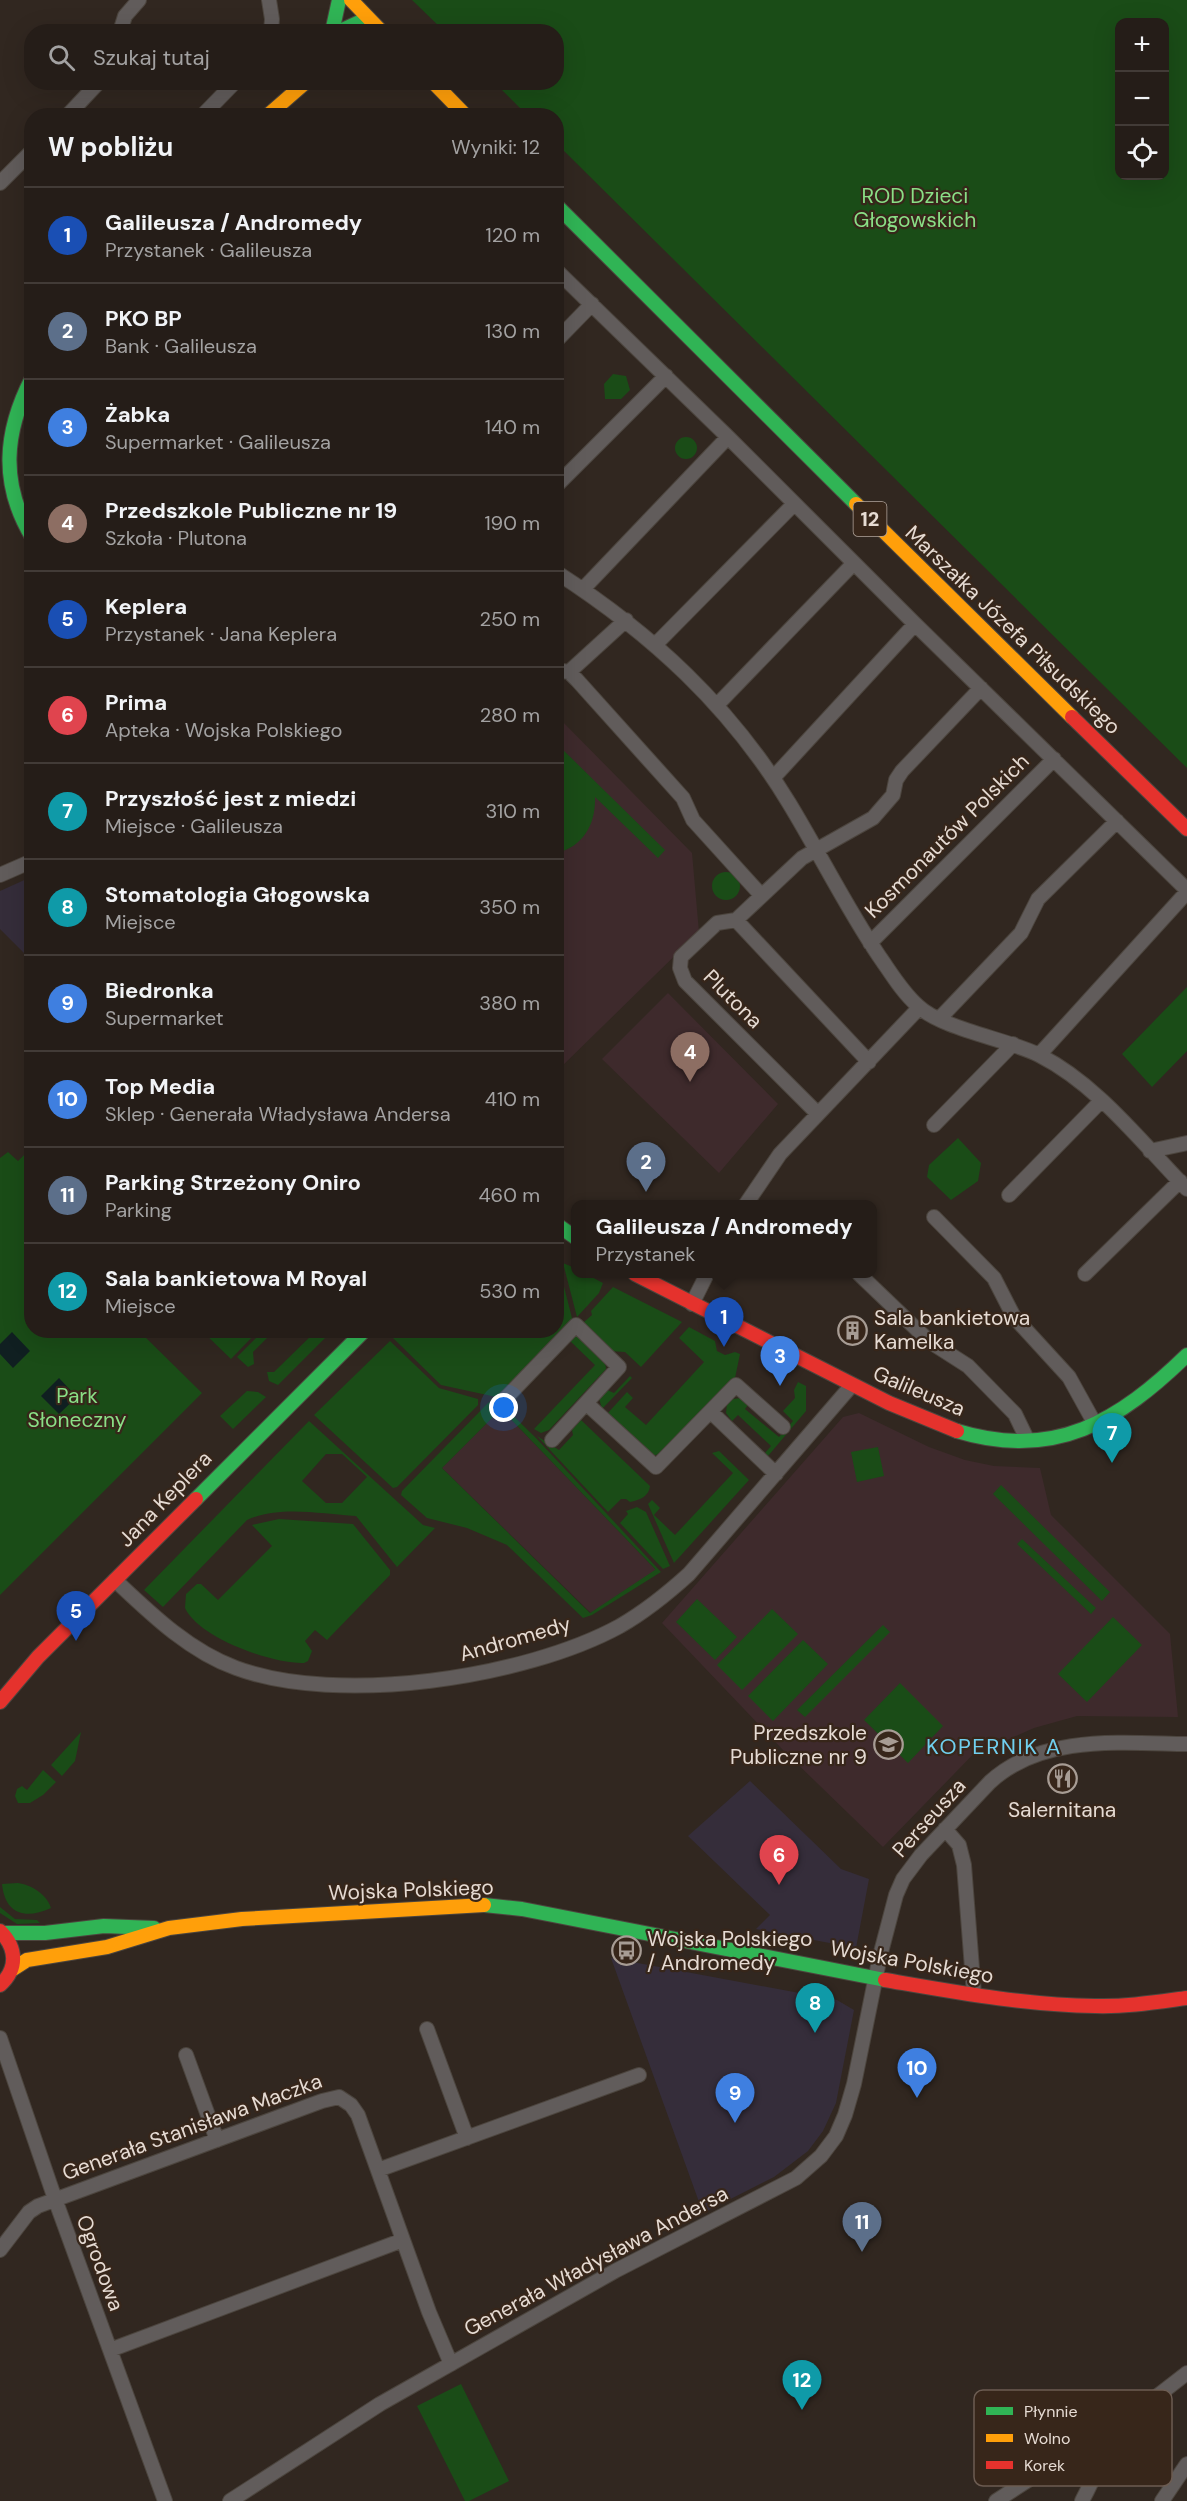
<!DOCTYPE html>
<html lang="pl">
<head>
<meta charset="utf-8">
<style>
  :root { --surface:#251d18; --page:#2d2621; --text:#f1f3f6; --muted:#a3a2a2; --line:#423b37; --accent:#d93025 }
  body { margin:0; font-family:"DM Sans",sans-serif; background:var(--page); color:var(--text) }
  .controls { position:absolute; right:18px; top:18px; display:grid; overflow:hidden; border-radius:12px; box-shadow:0 6px 24px #0002 }
  .controls button { width:54px; height:54px; display:grid; place-items:center; padding:0; border:0; border-bottom:2px solid var(--line); background:var(--surface); color:var(--text); font:30px sans-serif }
  .you { position:absolute; left:504px; top:1408px; width:21px; height:21px; margin:-15px; border:4px solid #fff; border-radius:50%; background:#1a73e8; box-shadow:0 0 0 9px #1a73e833 }
  .badge { display:grid; place-items:center; width:39px; height:39px; border-radius:50%; background:var(--accent); color:#fff; font-size:20px; font-weight:700 }
  .pin { position:absolute; translate:-50% -50px; filter:drop-shadow(0 2px 3px #0008) }
  .pin::after { content:''; position:absolute; top:32px; width:21px; height:18px; background:inherit; clip-path:polygon(0 0,100% 0,50% 100%) }
  .popup { position:absolute; left:571px; top:1200px; width:306px; height:78px; box-sizing:border-box; display:grid; place-content:center; border-radius:12px; background:var(--surface); filter:drop-shadow(0 2px 4px #0005); font-size:20px; white-space:nowrap; color:var(--muted) }
  .popup b { font-size:22px; color:var(--text) }
  .popup::after { content:''; position:absolute; left:50%; top:100%; margin-left:-12px; border:12px solid transparent; border-top-color:var(--surface) }
  .list { margin:0; padding:0; list-style:none }
  h2 { display:flex; justify-content:space-between; align-items:center; height:78px; margin:0; padding:0 24px; font-size:26px }
  h2 small { font-size:20px; font-weight:400; color:var(--muted) }
  .list li { display:grid; grid-template-columns:39px 1fr auto; gap:18px; align-items:center; box-sizing:border-box; height:96px; padding:0 24px; border-top:2px solid var(--line) }
  .list b { display:block; font-size:22px; white-space:nowrap }
  .list p { margin:0; font-size:20px; white-space:nowrap; color:var(--muted) }
  .list em { font-size:20px; font-style:normal; color:var(--muted) }
  .icon { flex:none; width:33px; height:33px; fill:none; stroke:currentColor; stroke-width:2; stroke-linecap:round; stroke-linejoin:round }
  .map { position:relative; flex:none; width:1187px; height:2501px; overflow:hidden }
  .search { position:absolute; background:var(--surface); box-shadow:0 6px 24px #0002; left:24px; top:24px; width:540px; height:66px; display:flex; align-items:center; gap:15px; box-sizing:border-box; padding:0 21px; border-radius:24px; color:var(--muted); font-size:22px }
  .panel { position:absolute; background:var(--surface); box-shadow:0 6px 24px #0002; left:24px; top:108px; width:540px; height:1230px; border-radius:24px }
  .map>svg:first-child { display:block }
  .commercial { fill:#352d3a }
  .education { fill:#3e2a2c }
  .green { fill:#1a4c17; fill-rule:evenodd }
  .water { fill:#101f21 }
  .lines { fill:none; stroke-linecap:round; stroke-linejoin:round }
  .street-casing { stroke:#4c453e; stroke-width:16 }
  .fast-casing { stroke:#4c453e; stroke-width:16 }
  .slow-casing { stroke:#4c453e; stroke-width:16 }
  .jam-casing { stroke:#4c453e; stroke-width:16 }
  .street { stroke:#615c5b; stroke-width:14 }
  .fast { stroke:#30b455; stroke-width:14 }
  .slow { stroke:#ff9f0a; stroke-width:14 }
  .jam { stroke:#e5322d; stroke-width:14 }
  .labels { text-anchor:middle; stroke-width:4.5; stroke-linejoin:round; paint-order:stroke }
  .shield { fill:#37261a; stroke:#b2a59c; stroke-width:1.5 }
  .shield-label { font-size:20px; font-weight:bold; fill:#e6dbd3 }
  .park-label { font-size:21px; fill:#8adf86; stroke:#37261a }
  .street-label { font-size:21px; fill:#e6dbd3; stroke:#37261a }
  .poi-label { font-size:21px; fill:#e6dbd3; stroke:#37261a; text-anchor:start }
  .neighbourhood-label { font-size:22px; letter-spacing:1.5px; fill:#70cfee; stroke:#37261a }
  .key { fill:#37261a; stroke:#6c5c52; stroke-width:1.5 }
  .key-label { font-size:16px; fill:#e6dbd3 }
</style>
</head>
<body>
<div class="map">
<svg width="1187" height="2501" viewBox="0 0 1187 2501">
  <rect width="100%" height="100%" fill="#312720"/>
  <path class="commercial" d="M31,877V960L0,929V891Z
    M750,1781L841,1869L869,1879L856,1948L756,1929L770,1915L688,1836Z
    M611,1958L837,2000L854,2010L836,2103L823,2131L808,2151L774,2177L703,2213Z"/>
  <path class="education" d="M557,716L692,853L699,932L557,1071Z
    M668,993L778,1104L719,1173L602,1059Z
    M501,1409L656,1570L591,1613L442,1468Z
    M859,1413L929,1447L965,1460L994,1466L1040,1468L1051,1515L1170,1634L1178,1717L1077,1716L1034,1728L1007,1740L990,1737L883,1847L783,1750L662,1623L843,1417Z"/>
  <path class="green" d="M412,0H1187V768L557,144L556,116L527,115L495,83L556,82V32L444,31ZM1164,22V176H1120V22Z
    M613,374L626,376L630,390L621,399H605L604,384Z
    M675 448a11 11 0 1 1 22 0a11 11 0 1 1-22 0Z
    M557,744L665,850L658,858L595,797C596,823 584,846 557,853Z
    M712 886a14 14 0 1 1 28 0a14 14 0 1 1-28 0Z
    M1187,987V1051L1152,1087L1122,1054Z
    M958,1138L981,1163L978,1181L951,1200L927,1177L929,1165Z
    M31,1148L32,1330L139,1331L202,1393L0,1595V1158L8,1152L18,1161Z
    M557,1259L573,1322L501,1398L441,1385L393,1338L401,1330H556Z
    M563,1263L575,1268L576,1274H586L603,1283L599,1293L577,1317Z
    M613,1287L682,1322L641,1367L625,1352L609,1351L584,1326V1322L592,1315L591,1311Z
    M689,1327L715,1341L717,1351L725,1355L735,1352L740,1354L735,1378L661,1453L653,1456L607,1414L627,1392L633,1398L625,1407L646,1425L704,1362L679,1338Z
    M317,1330L332,1331L278,1385L269,1381L267,1372H274Z
    M202,1331H258L231,1359Z
    M263,1331H274L253,1352L254,1364L248,1367L237,1357Z
    M574,1336H580L605,1361L606,1369L549,1430L541,1433L534,1429L595,1365L569,1340Z
    M390,1341L439,1388L478,1399V1405L397,1487L393,1488L314,1415Z
    M630,1376L632,1378L602,1409L599,1398L605,1389L614,1393Z
    M798,1382L806,1386V1411L768,1456L765,1453L771,1446L738,1415L732,1421L726,1413L727,1404L733,1399L740,1398L748,1405L745,1409L779,1437L793,1421L783,1411L795,1398L794,1390Z
    M247,1391L258,1392L266,1397L233,1429L220,1416Z
    M492,1401L501,1404L536,1438L661,1572L592,1615L583,1618L507,1545L467,1528L427,1518L401,1495L402,1491L488,1403ZM501,1409L655,1569V1570L590,1613L442,1468Z
    M581,1420L650,1486C649,1497 639,1500 630,1502L626,1499H621L608,1512L537,1436L559,1450L573,1435L572,1430Z
    M309,1421L423,1525L435,1528L397,1567L356,1516C321,1514 280,1505 247,1520L163,1607L144,1590ZM326,1454H342L367,1477L342,1503H326L302,1481Z
    M878,1447L884,1476L857,1482L851,1452Z
    M719,1451L749,1480L674,1563L648,1504L652,1500L660,1508L654,1515L675,1535L733,1473L712,1453Z
    M1001,1485L1110,1592L1102,1601L993,1494Z
    M637,1507L646,1512L670,1566L663,1569L620,1523L628,1514L626,1511Z
    M279,1519L353,1524L390,1570V1575L327,1640L315,1630L305,1641L312,1651L308,1661L304,1663C272,1664 199,1638 185,1608L186,1594L197,1584H201L218,1600L272,1546L252,1525Z
    M1022,1539L1096,1608L1091,1614L1017,1544Z
    M697,1599L737,1637L715,1660L676,1622Z
    M772,1609L798,1634L742,1690L717,1665Z
    M1113,1617L1142,1645L1087,1702L1058,1674Z
    M883,1625L890,1632L805,1717L797,1710Z
    M803,1640L828,1664L773,1721L748,1696Z
    M900,1683L943,1726L908,1763L864,1720Z
    M81,1732L75,1761L62,1776L51,1765Z
    M43,1770L56,1782L43,1795L30,1803H18L15,1796L17,1789L22,1786L27,1790Z
    M18,1883C31,1885 47,1894 51,1908C25,1920 5,1914 2,1884Z
    M0,1907L15,1919L37,1920L40,1923L17,1924L0,1913Z
    M461,2384L509,2481L469,2501H465L417,2406Z"/>
  <path class="water" d="M12,1332L30,1351L13,1368L0,1354V1344Z
    M59,1378L77,1397L59,1414L41,1396Z"/>
  <g class="lines">
    <defs>
      <path id="street" d="M269,0L272,19L271,32
        M120,32L125,16L139,0
        M67,116L99,82
        M202,116L235,82
        M0,183L32,151
        M556,270L728,437L915,624L1187,890
        M556,341L592,304
        M556,486L666,376
        M556,572C652,634 730,706 789,803C820,854 846,907 879,956C891,973 902,992 918,1006C942,1029 1007,1039 1039,1055C1098,1085 1141,1142 1187,1189
        M583,589L728,437
        M655,645L794,504
        M556,670L569,672L577,680L683,798L693,820L761,895
        M569,672L626,620
        M717,705L853,564
        M773,778L915,624
        M0,875L32,861
        M736,920L869,1062
        M870,943L1054,759
        M939,1019L1021,933L1038,899L1117,821
        M1039,1055L1187,892
        M817,1113L685,981L680,968L681,957L717,923L736,920L802,858L873,818L893,795L896,780L902,771L981,688
        M934,1125L1013,1044
        M1150,1151L1187,1143
        M1009,1195L1101,1101
        M746,1204L780,1154L919,1008
        M934,1217L994,1278L1014,1317L1069,1377L1095,1424
        M859,1274L929,1341L968,1366L1015,1414L1027,1439
        M1085,1274L1180,1181
        M692,1304L707,1274
        M502,1402L576,1325L619,1367L586,1403L656,1467L736,1385L783,1427
        M711,1412L776,1474
        M552,1440L586,1403
        M115,1580C151,1614 189,1651 236,1668C338,1706 525,1678 620,1626C646,1611 667,1594 689,1574L852,1385
        M945,1829L959,1845L964,1865L974,1994
        M427,2029L467,2138
        M0,2038L55,2199L165,2501
        M186,2055L217,2140
        M378,2170L639,2075
        M0,2250L29,2212L38,2206L322,2101L339,2097L351,2105L358,2115L429,2312L451,2364
        M110,2350L403,2240
        M230,2501L380,2404L615,2271L796,2178L821,2156L836,2136L845,2115L854,2084L880,1956L896,1895L903,1879L921,1855L990,1782C1042,1734 1122,1743 1187,1744
        M996,2501L1156,2397L1187,2373
        M1082,2501C1092,2480 1107,2460 1095,2438
        M1162,2501L1187,2464"/>
      <path id="fast" d="M332,32L339,0
        M338,32L368,18
        M556,205L856,504
        M32,378C4,432 0,484 32,537
        M556,1224L576,1238
        M957,1431C1055,1461 1119,1421 1187,1355
        M196,1499L365,1330
        M484,1905L522,1909L885,1980
        M3,1933H45L104,1926L154,1928"/>
      <path id="slow" d="M351,0L382,32
        M433,82L466,116
        M267,116L306,82
        M856,504L1072,717
        M13,1969L27,1960L107,1947L169,1928L242,1919L484,1905"/>
      <path id="jam" d="M1072,717L1187,829
        M635,1274L889,1403L957,1431
        M0,1702L38,1657L196,1499
        M0,1931C17,1948 18,1969 0,1985
        M885,1980C955,1992 1024,2005 1095,2006C1126,2007 1157,2002 1187,1998"/>
    </defs>
    <use href="#street" class="street-casing"/>
    <use href="#fast" class="fast-casing"/>
    <use href="#slow" class="slow-casing"/>
    <use href="#jam" class="jam-casing"/>
    <use href="#street" class="street"/>
    <use href="#fast" class="fast"/>
    <use href="#slow" class="slow"/>
    <use href="#jam" class="jam"/>
  </g>
  <defs>
    <symbol id="building-ring" viewBox="-11 -11 22 22"><circle r="9.5" fill="#37261a" stroke="#a79c94" stroke-width="1.5"/><path d="M-4-6H4V6H1V3H-1V6H-4ZM-2.5-4.3h1.7v1.8h-1.7ZM.8-4.3h1.7v1.8H.8ZM-2.5-1h1.7V.8h-1.7ZM.8-1h1.7V.8H.8Z" fill="#a79c94"/></symbol>
    <symbol id="school-ring" viewBox="-11 -11 22 22"><circle r="9.5" fill="#37261a" stroke="#a79c94" stroke-width="1.5"/><path d="M0-5L7-2L0 1L-7-2ZM-4 1L0 2.5L4 1V4Q0 6-4 4Z" fill="#a79c94"/></symbol>
    <symbol id="restaurant-ring" viewBox="-11 -11 22 22"><circle r="9.5" fill="#37261a" stroke="#a79c94" stroke-width="1.5"/><path d="M-5-6h1v4h1v-4h1v4h1v-4h1v5L-1.5 .5V6h-2V.5L-5-1ZM5-6V6H3V1.5H1.5Q1.5-4 5-6Z" fill="#a79c94"/></symbol>
    <symbol id="bus-ring" viewBox="-11 -11 22 22"><circle r="9.5" fill="#37261a" stroke="#a79c94" stroke-width="1.5"/><path d="M-5-6H5V4H4V6H2V4H-2V6H-4V4H-5ZM-3.5-4V0h7V-4ZM-3.5 1.2v1.5H-2V1.2ZM2 1.2v1.5H3.5V1.2Z" fill="#a79c94"/></symbol>
  </defs>
  <g fill-rule="evenodd">
    <use href="#building-ring" x="836" y="1314" width="33" height="33"/>
    <use href="#school-ring" x="872" y="1728" width="33" height="33"/>
    <use href="#restaurant-ring" x="1046" y="1762" width="33" height="33"/>
    <use href="#bus-ring" x="610" y="1934" width="33" height="33"/>
  </g>
  <g class="labels">
    <rect class="shield" x="853.5" y="502" width="33" height="34" rx="4.5"/>
    <g class="shield-label">
      <text x="870" y="526">12</text>
    </g>
    <g class="park-label">
      <text x="915" y="203">ROD Dzieci<tspan x="915" dy="24">Głogowskich</tspan></text>
      <text x="77" y="1403">Park<tspan x="77" dy="24">Słoneczny</tspan></text>
    </g>
    <g class="street-label">
      <text transform="translate(1013 630) rotate(44)" y="7">Marszałka Józefa Piłsudskiego</text>
      <text transform="translate(947 836) rotate(-45)" y="7">Kosmonautów Polskich</text>
      <text transform="translate(733 999) rotate(45)" y="7">Plutona</text>
      <text transform="translate(919 1391) rotate(23)" y="7">Galileusza</text>
      <text transform="translate(165 1499) rotate(-46)" y="7">Jana Keplera</text>
      <text transform="translate(515 1639) rotate(-16)" y="7">Andromedy</text>
      <text transform="translate(929 1818) rotate(-48)" y="7">Perseusza</text>
      <text transform="translate(411 1890) rotate(-2)" y="7">Wojska Polskiego</text>
      <text transform="translate(912 1962) rotate(10)" y="7">Wojska Polskiego</text>
      <text transform="translate(192 2127) rotate(-20)" y="7">Generała Stanisława Maczka</text>
      <text transform="translate(596 2261) rotate(-28)" y="7">Generała Władysława Andersa</text>
      <text transform="translate(100 2263) rotate(70)" y="7">Ogrodowa</text>
    </g>
    <g class="poi-label">
      <text x="874" y="1325">Sala bankietowa<tspan x="874" dy="24">Kamelka</tspan></text>
      <text x="867" y="1740" text-anchor="end">Przedszkole<tspan x="867" dy="24">Publiczne nr 9</tspan></text>
      <text x="1062" y="1817" text-anchor="middle">Salernitana</text>
      <text x="647" y="1946">Wojska Polskiego<tspan x="647" dy="24">/ Andromedy</tspan></text>
    </g>
    <g class="neighbourhood-label">
      <text x="994" y="1754">KOPERNIK A</text>
    </g>
  </g>
  <rect x="974" y="2390" width="198" height="96" rx="9" class="key"/>
  <rect x="986" y="2407" width="27" height="8" fill="#30b455"/>
  <rect x="986" y="2434" width="27" height="8" fill="#ff9f0a"/>
  <rect x="986" y="2461" width="27" height="8" fill="#e5322d"/>
  <g class="key-label">
    <text x="1024" y="2417">Płynnie</text>
    <text x="1024" y="2444">Wolno</text>
    <text x="1024" y="2471">Korek</text>
  </g>
</svg>
<div class="controls">
<button>+</button>
<button>−</button>
<button><svg class="icon" aria-label="locate" viewBox="0 0 24 24"><circle cx="12" cy="12" r="6"/><path d="M12 2v4M12 18v4M2 12h4M18 12h4"/></svg></button>
</div>
<div class="you"></div>
<div class="pin badge" style="left:724px;top:1347px;background:#1a4fb4">1</div>
<div class="popup"><b>Galileusza / Andromedy</b>Przystanek</div>
<div class="pin badge" style="left:646px;top:1192px;background:#5c6f8a">2</div>
<div class="pin badge" style="left:780px;top:1386px;background:#3f7fe0">3</div>
<div class="pin badge" style="left:690px;top:1082px;background:#8d6e63">4</div>
<div class="pin badge" style="left:76px;top:1641px;background:#1a4fb4">5</div>
<div class="pin badge" style="left:779px;top:1885px;background:#e0444e">6</div>
<div class="pin badge" style="left:1112px;top:1463px;background:#0f9aa8">7</div>
<div class="pin badge" style="left:815px;top:2033px;background:#0f9aa8">8</div>
<div class="pin badge" style="left:735px;top:2123px;background:#3f7fe0">9</div>
<div class="pin badge" style="left:917px;top:2098px;background:#3f7fe0">10</div>
<div class="pin badge" style="left:862px;top:2252px;background:#5c6f8a">11</div>
<div class="pin badge" style="left:802px;top:2410px;background:#0f9aa8">12</div>
<div class="search"><svg class="icon" aria-label="search" viewBox="0 0 24 24"><circle cx="10" cy="10" r="6"/><path d="M15 15l6 6"/></svg>Szukaj tutaj</div>
<section class="panel">
<h2>W pobliżu<small>Wyniki: 12</small></h2>
<ul class="list">
<li><span class="badge" style="background:#1a4fb4">1</span><div><b>Galileusza / Andromedy</b><p>Przystanek · Galileusza</p></div><em>120 m</em></li>
<li><span class="badge" style="background:#5c6f8a">2</span><div><b>PKO BP</b><p>Bank · Galileusza</p></div><em>130 m</em></li>
<li><span class="badge" style="background:#3f7fe0">3</span><div><b>Żabka</b><p>Supermarket · Galileusza</p></div><em>140 m</em></li>
<li><span class="badge" style="background:#8d6e63">4</span><div><b>Przedszkole Publiczne nr 19</b><p>Szkoła · Plutona</p></div><em>190 m</em></li>
<li><span class="badge" style="background:#1a4fb4">5</span><div><b>Keplera</b><p>Przystanek · Jana Keplera</p></div><em>250 m</em></li>
<li><span class="badge" style="background:#e0444e">6</span><div><b>Prima</b><p>Apteka · Wojska Polskiego</p></div><em>280 m</em></li>
<li><span class="badge" style="background:#0f9aa8">7</span><div><b>Przyszłość jest z miedzi</b><p>Miejsce · Galileusza</p></div><em>310 m</em></li>
<li><span class="badge" style="background:#0f9aa8">8</span><div><b>Stomatologia Głogowska</b><p>Miejsce</p></div><em>350 m</em></li>
<li><span class="badge" style="background:#3f7fe0">9</span><div><b>Biedronka</b><p>Supermarket</p></div><em>380 m</em></li>
<li><span class="badge" style="background:#3f7fe0">10</span><div><b>Top Media</b><p>Sklep · Generała Władysława Andersa</p></div><em>410 m</em></li>
<li><span class="badge" style="background:#5c6f8a">11</span><div><b>Parking Strzeżony Oniro</b><p>Parking</p></div><em>460 m</em></li>
<li><span class="badge" style="background:#0f9aa8">12</span><div><b>Sala bankietowa M Royal</b><p>Miejsce</p></div><em>530 m</em></li>
</ul>
</section>
</div>
</body>
</html>
